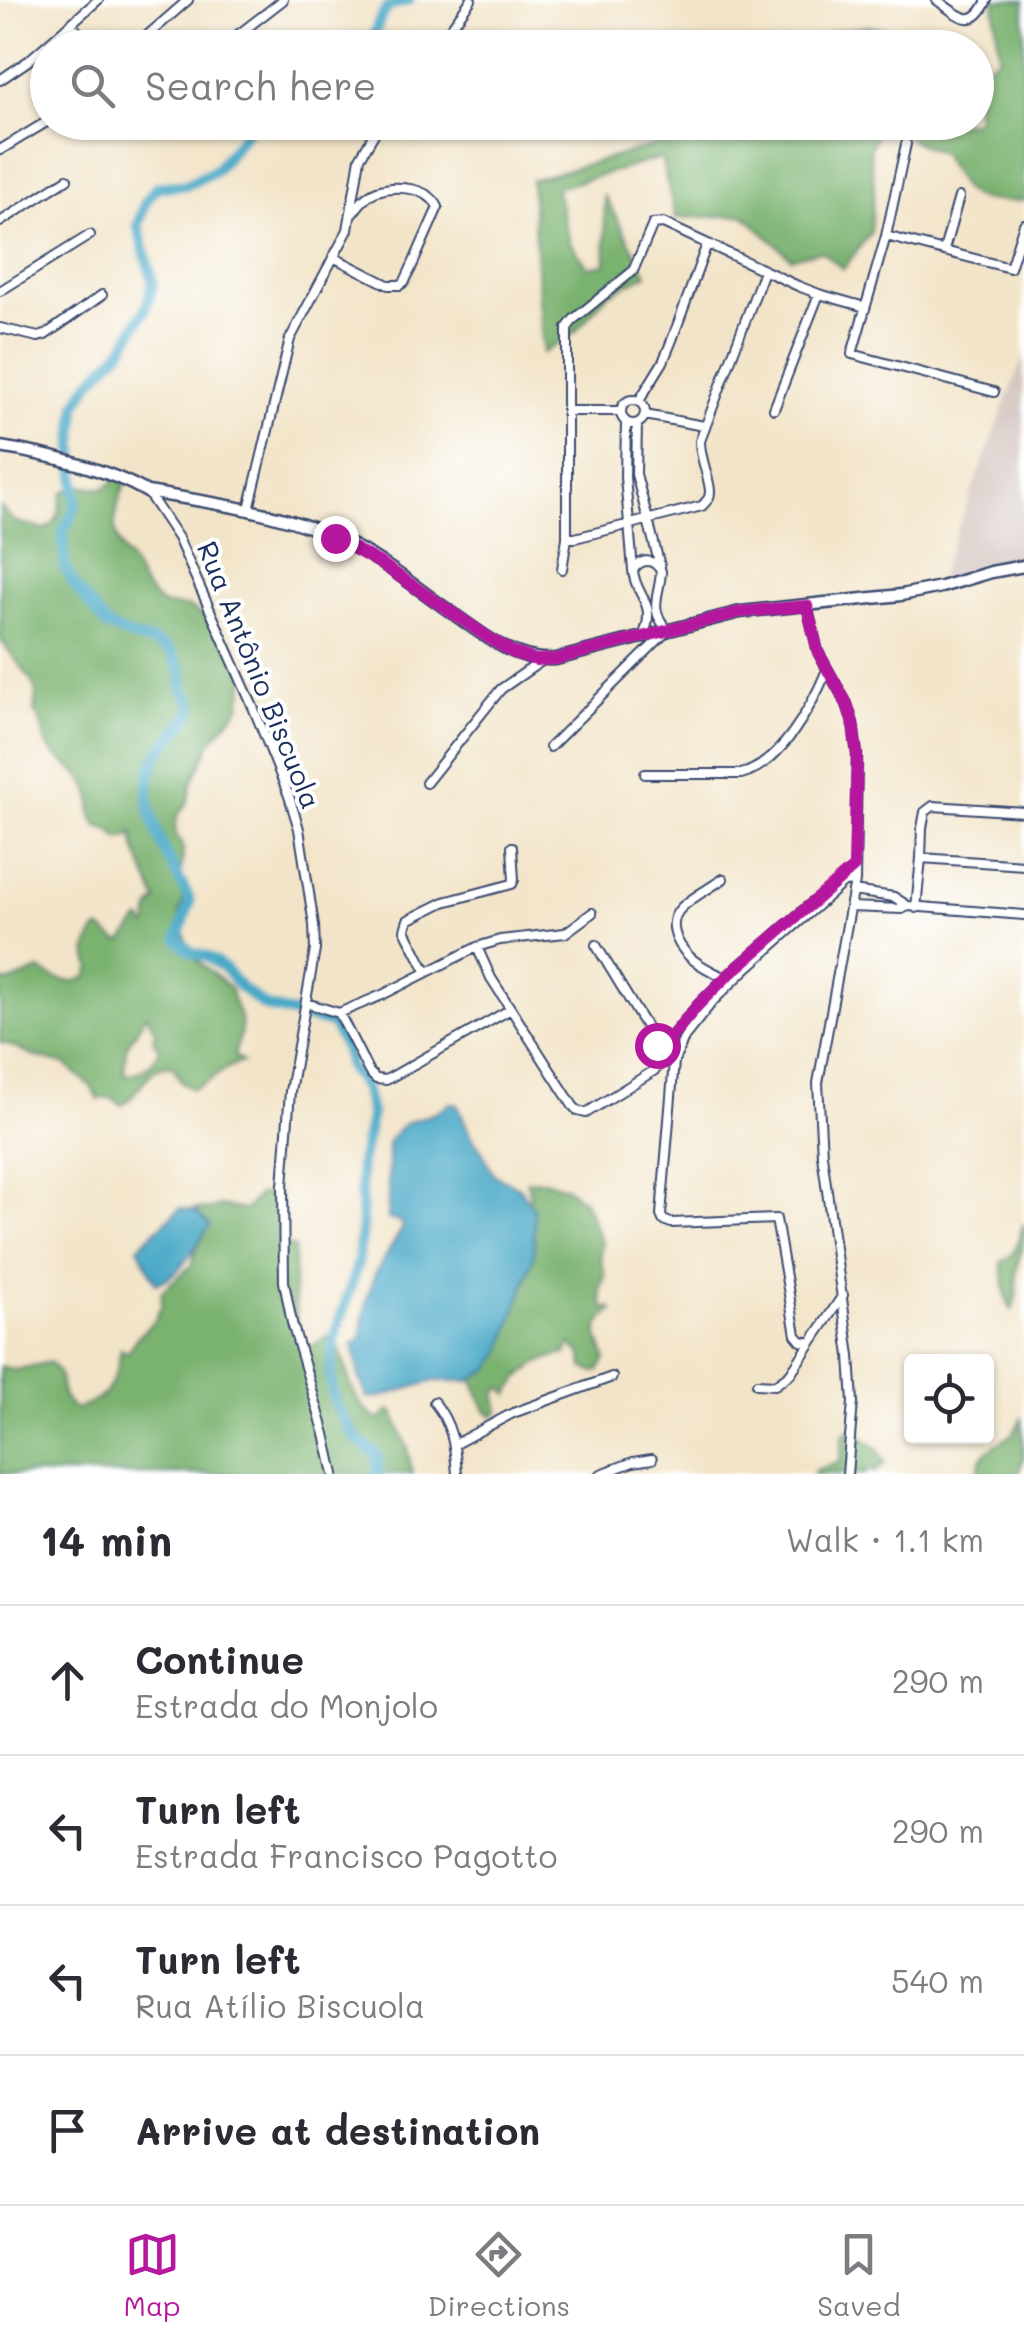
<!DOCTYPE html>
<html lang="en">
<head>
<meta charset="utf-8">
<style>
  :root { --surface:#fff; --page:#f2f2f3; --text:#2b2b33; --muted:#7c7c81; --line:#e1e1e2; --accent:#b5179e }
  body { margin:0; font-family:Mali,sans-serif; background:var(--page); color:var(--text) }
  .controls { position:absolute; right:30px; bottom:30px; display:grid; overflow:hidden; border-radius:10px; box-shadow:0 2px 8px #0004 }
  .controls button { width:90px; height:90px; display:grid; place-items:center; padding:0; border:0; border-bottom:2px solid var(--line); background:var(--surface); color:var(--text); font:50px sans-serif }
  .stop { position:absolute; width:30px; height:30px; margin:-22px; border:8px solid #b5179e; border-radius:50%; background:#fff }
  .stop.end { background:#b5179e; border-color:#fff; box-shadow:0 2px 10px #0008 }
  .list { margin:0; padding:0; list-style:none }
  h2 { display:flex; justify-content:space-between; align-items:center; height:130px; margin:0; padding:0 40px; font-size:42px }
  h2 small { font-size:32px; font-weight:400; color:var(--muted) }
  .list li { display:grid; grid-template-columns:65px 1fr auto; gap:30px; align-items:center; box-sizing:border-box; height:150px; padding:0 40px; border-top:2px solid var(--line) }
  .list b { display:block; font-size:38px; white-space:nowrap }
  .list p { margin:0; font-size:32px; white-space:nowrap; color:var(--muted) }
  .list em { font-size:32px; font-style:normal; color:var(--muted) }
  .icon { flex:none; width:55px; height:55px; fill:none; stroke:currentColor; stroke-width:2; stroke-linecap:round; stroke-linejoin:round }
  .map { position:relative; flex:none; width:1024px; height:1474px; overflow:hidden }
  .search { position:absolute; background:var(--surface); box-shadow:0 2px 8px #0004; left:30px; right:30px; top:30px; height:110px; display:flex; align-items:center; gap:25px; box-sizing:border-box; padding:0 35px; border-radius:55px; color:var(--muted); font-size:38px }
  .sheet { height:730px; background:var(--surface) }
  nav { display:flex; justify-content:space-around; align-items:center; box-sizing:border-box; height:140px; border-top:2px solid var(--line); background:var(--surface); font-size:28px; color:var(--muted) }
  nav a { display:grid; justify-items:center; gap:5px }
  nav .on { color:var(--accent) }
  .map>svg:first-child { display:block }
  .industrial { fill:#cfc0ba }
  .forest { fill:#7ab26f; stroke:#4a7066; stroke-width:2.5; fill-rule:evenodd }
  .water { fill:#48a9c7; stroke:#326c92; stroke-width:2.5 }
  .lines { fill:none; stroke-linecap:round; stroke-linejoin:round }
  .river { stroke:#48a9c7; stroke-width:11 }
  .street-casing { stroke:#3b4a6e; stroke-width:12 }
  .secondary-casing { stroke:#3b4a6e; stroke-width:15 }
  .street { stroke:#fff; stroke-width:8 }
  .secondary { stroke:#fff; stroke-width:10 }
  .route { stroke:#b5179e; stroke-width:12 }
  .labels { text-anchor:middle; stroke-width:8; stroke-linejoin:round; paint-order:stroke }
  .street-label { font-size:28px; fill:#1b2f5e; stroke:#fff }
</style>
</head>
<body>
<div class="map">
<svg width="1024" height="1474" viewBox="0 0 1024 1474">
  <rect width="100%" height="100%" fill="#fff"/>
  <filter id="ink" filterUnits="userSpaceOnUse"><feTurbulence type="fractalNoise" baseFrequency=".01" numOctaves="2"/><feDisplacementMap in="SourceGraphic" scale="20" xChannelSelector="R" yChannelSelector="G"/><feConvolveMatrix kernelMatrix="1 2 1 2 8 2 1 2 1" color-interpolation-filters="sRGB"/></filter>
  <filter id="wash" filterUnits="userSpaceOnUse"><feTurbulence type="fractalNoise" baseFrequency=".0048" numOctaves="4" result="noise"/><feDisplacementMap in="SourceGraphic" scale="40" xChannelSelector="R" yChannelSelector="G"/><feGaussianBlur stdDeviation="2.25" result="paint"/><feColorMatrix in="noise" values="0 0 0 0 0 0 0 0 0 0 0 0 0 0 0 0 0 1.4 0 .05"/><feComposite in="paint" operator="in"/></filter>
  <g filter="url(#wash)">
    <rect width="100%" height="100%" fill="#f2e4c8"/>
    <path class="industrial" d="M1024,355V560L937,582Z"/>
    <path class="forest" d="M994,0H1024V201C967,201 970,203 942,153C923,146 906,141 896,123L976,122L977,72L999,57Z
      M868,26L891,30L921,47H831L829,32Z
      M711,123H878V131L870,149L874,187L871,232L843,269L821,251L791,258L744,215L676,218L661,158L556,188L570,243L588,267L606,264L604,195L647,274L607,295L575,332L543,353L531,180L664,143L710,126Z
      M118,475L125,483C112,521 108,533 133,566C138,573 136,572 140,580C145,590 154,598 162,605L189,607L206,618L228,645L245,676L240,706L211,742L190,787L191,789L187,803L178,815L175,825L176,835L182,842L183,853L180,880L185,896L179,915C185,925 184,937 189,947C198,965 217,976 231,989C231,1001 239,1009 241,1021C243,1032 237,1045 234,1055L242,1062C221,1067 213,1083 192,1089L182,1083L173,1066C149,1061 139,1095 122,1105L112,1098H101L99,1100L91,1086L65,1064L33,1056L5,1043H0V982H10L40,970C55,980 71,986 87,977L91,967C84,952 88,942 98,929H101L117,941L123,942L139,920H143L145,926L148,925L150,910L157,900L135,848L133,832L127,838H118L111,831L96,825C88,809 94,808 91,795C86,773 61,764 49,748C40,736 46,723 34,713L36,692L32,681L0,639V507L14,521L44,530C63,519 57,512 63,493C74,485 88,485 102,489L111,484ZM146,1014L155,1031L153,1039L159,1049C155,1064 139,1075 124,1075L126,1048Z
      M544,1180L565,1187L582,1200L583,1199L602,1243L600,1254L605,1276L600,1290L603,1308H611L613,1310C592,1328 596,1334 606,1358L599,1371L592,1372L583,1367L582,1355L570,1344L566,1354C543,1358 519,1371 509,1394L502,1388L498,1389L496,1398L499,1411L493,1416L486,1410L473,1381L459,1376L522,1203L530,1198L527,1181Z
      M266,1193L279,1194L283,1243L294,1248C295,1273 290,1330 308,1347L315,1345L327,1336L335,1338C351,1370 344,1394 376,1419H381L389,1410L393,1412L408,1449L412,1474H0V1366L16,1370L49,1362C70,1379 52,1391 74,1409C108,1402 117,1380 121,1348L122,1351L128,1352L136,1338L155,1320L161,1307L162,1291L191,1266L195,1252L206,1230L195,1209L208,1210L220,1206L245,1210L258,1195Z
      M1024,1223C1024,1242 1023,1244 1018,1262C1014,1279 1020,1292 1012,1310C1003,1297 1004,1278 1002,1262L1014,1253Z
      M1022,1419L1024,1455L1019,1474H978C980,1448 996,1448 1012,1434C1014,1432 1020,1422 1022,1419Z
      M851,1429L878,1449L885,1463L875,1472L864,1470L865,1474H813L816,1470L840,1462L843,1435Z"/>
    <path class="water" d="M450,1103L457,1104L470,1134L482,1151L494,1175L519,1187L534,1210V1255L501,1354L488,1370L470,1381H434L380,1397L367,1398L359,1377L354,1347L361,1338L366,1303L374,1276L402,1229L401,1222L388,1219V1144L391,1137L407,1122L433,1114Z
      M180,1208L195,1211L210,1225C195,1245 181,1278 156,1283L138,1247Z"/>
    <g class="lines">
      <path class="river" d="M369,48L380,19L388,7L409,0
        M254,122L216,170L187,185L156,187L145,203L138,226L153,283L146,308L123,348L89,384L77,404L74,435L76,505L63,533L65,568L76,588L107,626L129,636L153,642L171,651L182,672L183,688L194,707C184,727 171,735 160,752C128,799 170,858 190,901L178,939L191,952L208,957L225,969L241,988L266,1007L333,1024L345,1048L350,1068L365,1089L371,1115L360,1166L362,1225L358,1263L335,1336L330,1375L336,1407L356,1438L377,1455L378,1474"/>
    </g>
  </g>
  <g filter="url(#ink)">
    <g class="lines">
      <defs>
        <path id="street" d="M937,0C958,15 973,32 987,0
          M71,24L92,48
          M133,48L188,0
          M221,48L283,0
          M436,48L471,0
          M0,80L28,61L98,0
          M906,144L886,236L852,354L994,392
          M0,150L48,121
          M0,222L67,179
          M886,236L1010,268L1024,224
          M944,250L959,197
          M333,257L388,285H400L405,281L412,266L438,207C429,188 397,184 377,191C366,195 359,205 352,214
          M0,291L90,235
          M0,328L38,337L45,335L102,295
          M621 412a12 12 0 1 1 24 0a12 12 0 1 1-24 0Z
          M639,401L663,362L672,340L707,244
          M774,409L819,294
          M568,411H621
          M645,415L704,426
          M626,422L625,477L633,570
          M637,424L636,474L660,566
          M148,493L178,538L253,707L289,796L299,829L314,925L315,950L290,1091L283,1186L284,1282L292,1323L325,1434L334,1474
          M249,509L290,339L348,230L360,158L381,122
          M567,538V328L574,319L633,271L653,224L663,223L798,286L819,294L865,307
          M562,569L567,538H575L702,506C707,500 710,499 710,491C709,476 700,459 700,441L764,271
          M807,606L818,652L847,704L853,723L857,755L855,881L818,1083L822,1155L850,1356L853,1402L847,1474
          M550,747L668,630C647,608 660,596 661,571C653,558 642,558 633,570C635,598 658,600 643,637
          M645,774H741C780,765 812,706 827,670
          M426,783L501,689L543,660
          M921,858L922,828L925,812L933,806L1024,812
          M723,879C710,888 694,896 682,907C666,922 676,944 690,957C699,966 714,972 725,978
          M853,891L894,897L908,906
          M850,907L902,909L908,906L1024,915
          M916,908L921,858L1024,865
          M596,945L657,1045L665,1054
          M477,947L491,978L573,1106L578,1111L586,1113L655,1070L665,1059L666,1043L697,1006L725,978L813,902
          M426,971L405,930L408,920L444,902L512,884L514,880L512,847
          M306,1003L339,1013L382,995L477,947L500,940L565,933L592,913
          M339,1013L369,1072L376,1079L386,1080L511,1009
          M811,1343L801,1341L796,1335L776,1219L671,1223L663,1220L661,1215L674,1061L685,1036L713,1001L748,967L844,882L855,881
          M757,1384L775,1385L790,1374L843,1295
          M434,1402C452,1424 455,1446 457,1474
          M455,1444L513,1413L612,1377
          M601,1474L633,1462L652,1459"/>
        <path id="secondary" d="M0,447C45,454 108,469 147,492C218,504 288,512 353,546C386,563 417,588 448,610C480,632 514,663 556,659L740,612L901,595L941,587L991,572L1024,566"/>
      </defs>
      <use href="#street" class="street-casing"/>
      <use href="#secondary" class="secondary-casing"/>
      <use href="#street" class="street"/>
      <use href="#secondary" class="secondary"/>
    </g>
  </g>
  <g class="lines" filter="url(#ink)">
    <path class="route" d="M335,538L380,563L489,638L514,653L536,660L556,659L740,612L807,606L818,652L847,704L853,723L857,755L854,867L725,978L697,1006L666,1043L656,1040L657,1045"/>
  </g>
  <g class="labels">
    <g class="street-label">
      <text transform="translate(259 675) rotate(68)" y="10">Rua Antônio Biscuola</text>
    </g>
  </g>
</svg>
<div class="controls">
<button><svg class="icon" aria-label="locate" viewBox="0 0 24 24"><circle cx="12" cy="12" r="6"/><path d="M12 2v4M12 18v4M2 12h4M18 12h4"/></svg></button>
</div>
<div class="stop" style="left:657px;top:1045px"></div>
<div class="stop end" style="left:335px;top:538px"></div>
<div class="search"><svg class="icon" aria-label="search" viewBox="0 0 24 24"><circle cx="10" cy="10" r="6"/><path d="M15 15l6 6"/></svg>Search here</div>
</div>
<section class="sheet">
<h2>14 min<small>Walk · 1.1 km</small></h2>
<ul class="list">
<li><svg class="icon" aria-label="ahead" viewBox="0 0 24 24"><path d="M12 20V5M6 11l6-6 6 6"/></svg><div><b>Continue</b><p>Estrada do Monjolo</p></div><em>290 m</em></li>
<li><svg class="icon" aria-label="left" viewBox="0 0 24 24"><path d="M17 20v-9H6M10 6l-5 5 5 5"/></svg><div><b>Turn left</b><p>Estrada Francisco Pagotto</p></div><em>290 m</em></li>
<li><svg class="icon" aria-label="left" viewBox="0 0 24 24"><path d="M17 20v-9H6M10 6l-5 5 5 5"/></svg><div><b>Turn left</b><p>Rua Atílio Biscuola</p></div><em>540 m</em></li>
<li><svg class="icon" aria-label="arrive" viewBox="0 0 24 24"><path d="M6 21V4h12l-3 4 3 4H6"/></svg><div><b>Arrive at destination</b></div></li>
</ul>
</section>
<nav>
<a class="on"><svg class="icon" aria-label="map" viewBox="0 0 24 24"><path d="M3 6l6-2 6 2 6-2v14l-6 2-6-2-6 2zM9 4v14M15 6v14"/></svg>Map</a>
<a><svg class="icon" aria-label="directions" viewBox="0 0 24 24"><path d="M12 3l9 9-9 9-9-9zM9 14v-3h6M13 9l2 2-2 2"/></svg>Directions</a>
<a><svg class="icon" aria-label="saved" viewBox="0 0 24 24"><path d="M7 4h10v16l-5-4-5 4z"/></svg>Saved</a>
</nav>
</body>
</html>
